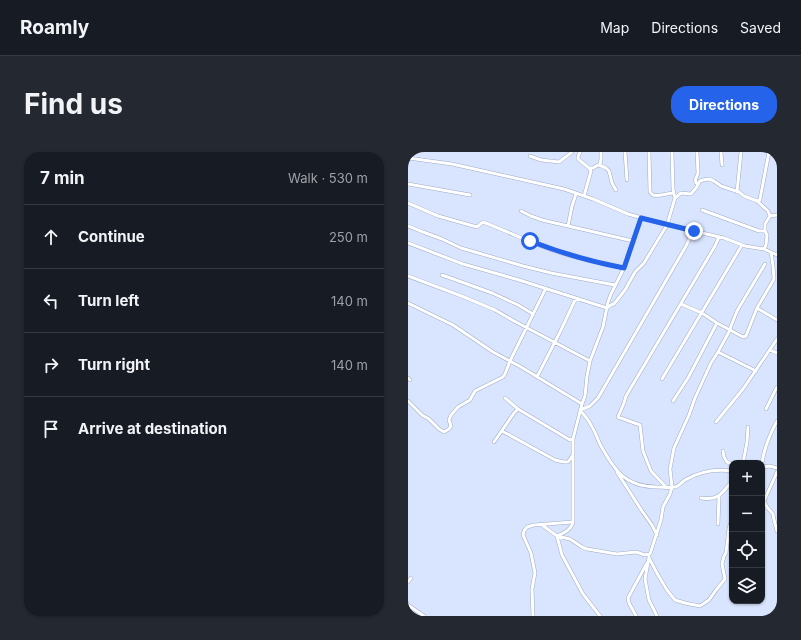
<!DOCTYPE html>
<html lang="en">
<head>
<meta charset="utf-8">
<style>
  :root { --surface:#171b24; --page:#242831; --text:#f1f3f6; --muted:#9ea1a6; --line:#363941; --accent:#2563eb }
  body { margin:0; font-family:Inter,sans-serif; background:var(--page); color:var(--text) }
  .controls { position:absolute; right:12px; bottom:12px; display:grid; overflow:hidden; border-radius:8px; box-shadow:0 1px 3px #0004 }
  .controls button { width:36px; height:36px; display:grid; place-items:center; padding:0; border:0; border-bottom:1px solid var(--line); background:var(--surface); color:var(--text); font:20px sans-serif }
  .stop { position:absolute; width:12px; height:12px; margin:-9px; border:3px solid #2563eb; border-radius:50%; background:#fff }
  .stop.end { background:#2563eb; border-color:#fff; box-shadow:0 1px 4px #0008 }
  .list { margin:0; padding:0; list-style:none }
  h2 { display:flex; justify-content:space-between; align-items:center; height:52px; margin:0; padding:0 16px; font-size:17px }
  h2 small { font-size:13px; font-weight:400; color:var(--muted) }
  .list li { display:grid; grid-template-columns:26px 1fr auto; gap:12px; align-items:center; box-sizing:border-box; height:64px; padding:0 16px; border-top:1px solid var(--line) }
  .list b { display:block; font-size:15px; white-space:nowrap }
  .list em { font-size:13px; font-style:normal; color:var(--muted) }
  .icon { flex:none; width:22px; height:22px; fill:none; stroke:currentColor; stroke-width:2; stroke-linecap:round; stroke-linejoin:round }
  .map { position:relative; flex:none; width:369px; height:464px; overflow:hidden; border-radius:16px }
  header { display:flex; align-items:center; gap:24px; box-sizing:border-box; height:56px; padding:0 20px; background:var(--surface); border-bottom:1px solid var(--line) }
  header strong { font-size:19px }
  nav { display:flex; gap:22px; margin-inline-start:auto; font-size:14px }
  .intro { display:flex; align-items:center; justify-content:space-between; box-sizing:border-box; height:96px; padding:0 24px }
  h1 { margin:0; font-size:28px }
  .button { padding:10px 18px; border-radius:16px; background:var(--accent); color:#fff; font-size:14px; font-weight:700 }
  main { display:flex; gap:24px; padding:0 24px }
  aside { flex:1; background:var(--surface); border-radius:16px; box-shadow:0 1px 3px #0004 }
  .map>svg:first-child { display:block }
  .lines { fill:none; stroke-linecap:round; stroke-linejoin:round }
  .minor-casing { stroke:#9fabc3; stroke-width:4 }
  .minor { stroke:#fff; stroke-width:3 }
  .route { stroke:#2563eb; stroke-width:5 }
</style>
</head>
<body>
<header>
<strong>Roamly</strong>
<nav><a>Map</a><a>Directions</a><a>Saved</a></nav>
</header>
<div class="intro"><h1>Find us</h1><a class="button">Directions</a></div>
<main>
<aside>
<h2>7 min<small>Walk · 530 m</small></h2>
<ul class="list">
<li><svg class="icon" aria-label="ahead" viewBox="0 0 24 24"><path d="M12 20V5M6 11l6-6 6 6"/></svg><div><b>Continue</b></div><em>250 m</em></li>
<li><svg class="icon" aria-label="left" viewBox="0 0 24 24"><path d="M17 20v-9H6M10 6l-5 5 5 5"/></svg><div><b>Turn left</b></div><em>140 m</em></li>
<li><svg class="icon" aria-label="right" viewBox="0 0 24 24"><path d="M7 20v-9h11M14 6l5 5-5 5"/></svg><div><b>Turn right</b></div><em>140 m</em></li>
<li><svg class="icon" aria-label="arrive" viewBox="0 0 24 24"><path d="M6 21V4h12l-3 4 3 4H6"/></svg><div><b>Arrive at destination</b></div></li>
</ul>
</aside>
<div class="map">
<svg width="369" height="464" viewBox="0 0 369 464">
  <rect width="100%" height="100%" fill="#d9e5fe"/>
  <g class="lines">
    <defs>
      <path id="minor" d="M172,0L170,5V7L181,16L183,19L176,44
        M217,0L219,28
        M241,0L242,40C243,41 244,42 245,43C249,45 260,41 266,41
        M289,0L290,21C289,25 286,27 288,31H290
        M313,0L314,13
        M122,4L133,8L151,10L164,0
        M0,6L44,12L156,37L185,47L220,62L259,73L316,86L337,94L356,97L369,103
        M191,13L198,16L201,19L204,31L208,38
        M182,16H185L192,12L193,7V0
        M0,32L62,43
        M329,40L333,0
        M267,46L273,41L283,42L288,36L292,29L295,28L301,27L306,29L313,34L331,40L336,44L349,49L360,59L362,64L357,72V79L359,83L358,93L356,97
        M349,49L352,48V47L361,0
        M0,51L30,64L69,75L75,70C96,78 117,88 138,96C163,105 190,111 216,116
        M294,58L351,79H357
        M113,59L123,64L134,68L225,89
        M362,64L369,63
        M0,74L15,80L34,87L53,96L115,114L143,121L207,133
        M160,74L164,54L168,42
        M285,79L278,94L190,246L182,254L172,258C176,263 180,267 183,273C187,279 189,286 192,292C206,318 217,335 249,335C255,335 262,336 267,335C271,334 274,330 277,328C291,320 308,317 324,319
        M0,91L55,112L111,128L199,156L203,153L206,152L217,138L227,120L236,111L259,73L267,46L265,37L264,0
        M34,123L84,141L110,153L125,162
        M0,124L56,145L87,158L106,169L182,209
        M0,151L45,173L85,200L113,215L174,252
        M273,152L294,161L309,171L335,185L338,184L349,156L366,127L365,114L363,100
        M349,156L369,168
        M362,198L369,201
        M348,219L310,200L322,178L323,174L329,159L357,112
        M129,225L153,178L168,146
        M0,226L2,228
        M254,227L334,93
        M97,246L110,257L162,288L165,287
        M0,249L14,263L21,267L31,277L36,280L41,277L43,274L41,268L43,263L50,255L62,248L67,239L95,225L97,222L102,209L138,136
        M265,249L280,226L309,171
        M358,257L369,235
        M308,270L335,237L369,187
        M94,279L147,308L156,310H160L165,303
        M86,290L106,261L110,257
        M315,299L316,305L319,310L324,312
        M335,311L339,290L340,275
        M354,311C356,296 362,282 369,269
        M354,315L362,314L369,316
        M209,320L234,359L244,373L249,383
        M258,335L243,319L235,299L232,273L210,265L216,251L218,244L307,94L311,85
        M293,346C311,349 314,341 324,329
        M354,349H356L369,320
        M356,349L359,355L365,362L366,368L369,379
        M310,372L311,344
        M134,373L149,384C156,381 163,378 165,370V287L174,252L177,244L179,224L182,209L195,175L200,150L203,142L216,116L233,66
        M241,405L237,427L241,448L249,464
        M241,406L250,423L259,438L267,448L277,451L292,454L301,448L308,438L317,427L314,412L316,404L318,401L321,376L324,368
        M0,430L3,426
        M0,453L16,464
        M125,464L124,437L127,421L123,401L115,383L116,379L119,375L126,373L165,370
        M192,464L175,442L154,403L149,384L162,387L174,395L179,397L209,402L228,400L237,403L242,402L253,368L255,355L262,342L264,335L262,317L266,296L281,263L287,246L303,211L310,200
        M228,464L221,451L220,446L239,411"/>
    </defs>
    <use href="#minor" class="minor-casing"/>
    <use href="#minor" class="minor"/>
  </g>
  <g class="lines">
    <path class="route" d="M122,89C153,101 184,110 216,116L233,66L286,79"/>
  </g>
</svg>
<div class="controls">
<button>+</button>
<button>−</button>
<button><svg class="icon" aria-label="locate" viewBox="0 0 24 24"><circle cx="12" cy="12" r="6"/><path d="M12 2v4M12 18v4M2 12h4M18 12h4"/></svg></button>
<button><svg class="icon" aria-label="layers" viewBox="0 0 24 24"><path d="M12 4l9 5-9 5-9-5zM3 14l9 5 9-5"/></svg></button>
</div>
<div class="stop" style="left:122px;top:89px"></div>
<div class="stop end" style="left:286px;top:79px"></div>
</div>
</main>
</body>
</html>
